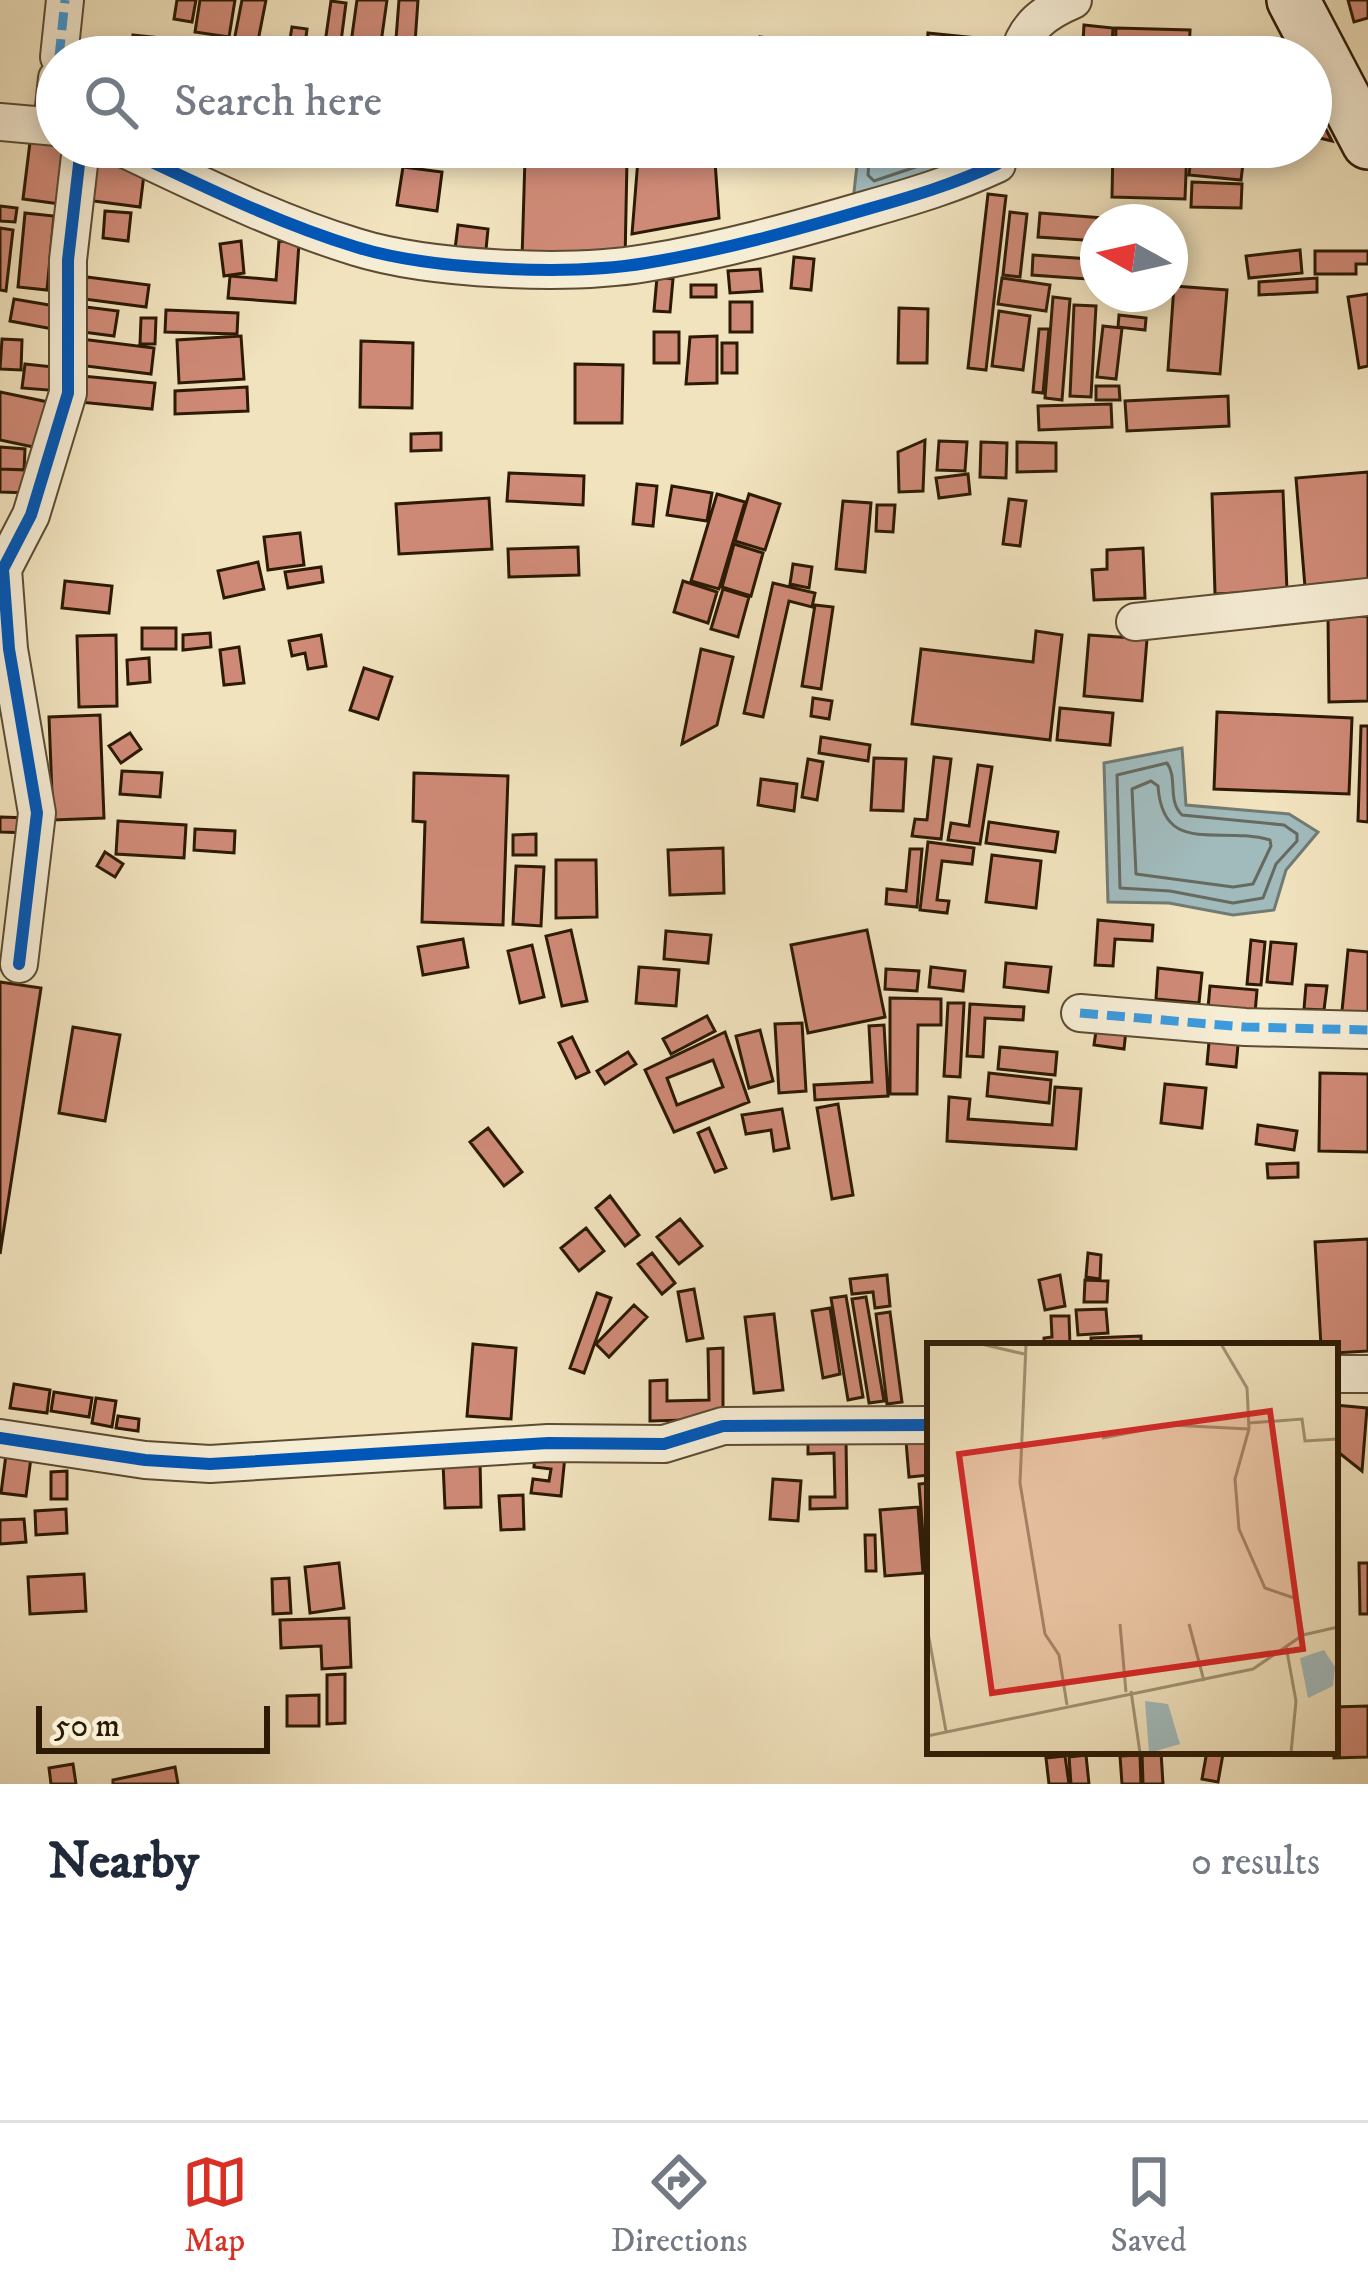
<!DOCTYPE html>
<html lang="en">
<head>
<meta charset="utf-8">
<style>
  :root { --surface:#fff; --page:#f2f2f3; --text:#1f2937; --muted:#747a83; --line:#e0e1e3; --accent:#d93025 }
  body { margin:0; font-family:"IM FELL DW Pica",serif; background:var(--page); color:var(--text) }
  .compass { position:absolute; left:1080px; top:204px; width:108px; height:108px; border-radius:50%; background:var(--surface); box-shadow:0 6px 18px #0003; rotate:278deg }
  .scale { position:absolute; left:36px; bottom:30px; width:234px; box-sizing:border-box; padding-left:12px; border:6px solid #2c1a04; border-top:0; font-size:33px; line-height:42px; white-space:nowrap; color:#2c1a04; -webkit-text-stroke:9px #f6edd5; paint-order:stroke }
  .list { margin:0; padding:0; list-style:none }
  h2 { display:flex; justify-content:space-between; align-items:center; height:156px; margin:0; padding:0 48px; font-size:51px }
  h2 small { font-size:39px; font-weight:400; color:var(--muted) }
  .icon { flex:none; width:66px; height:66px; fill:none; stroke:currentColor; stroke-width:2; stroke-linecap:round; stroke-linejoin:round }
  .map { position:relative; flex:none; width:1368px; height:1784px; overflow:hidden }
  .search { position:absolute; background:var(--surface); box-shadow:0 6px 18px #0003; left:36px; right:36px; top:36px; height:132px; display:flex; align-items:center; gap:30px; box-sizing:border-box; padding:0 42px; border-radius:66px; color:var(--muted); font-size:45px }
  .sheet { height:336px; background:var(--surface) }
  nav { display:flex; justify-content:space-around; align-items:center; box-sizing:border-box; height:168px; border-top:3px solid var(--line); background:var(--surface); font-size:33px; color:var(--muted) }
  nav a { display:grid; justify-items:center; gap:6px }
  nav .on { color:var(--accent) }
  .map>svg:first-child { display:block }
  .water { fill:#a1bbbd; stroke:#727b73; stroke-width:3 }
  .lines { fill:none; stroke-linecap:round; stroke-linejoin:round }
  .shore { stroke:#666a60; stroke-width:3 }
  .building { fill:#cf8a77; stroke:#2c1a04; stroke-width:3; fill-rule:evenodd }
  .street-casing { stroke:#5d4c32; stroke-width:40 }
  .secondary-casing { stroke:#2c1a04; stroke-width:56 }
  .street { stroke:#f6edd5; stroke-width:36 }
  .secondary { stroke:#f6edd5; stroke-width:51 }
  .quiet { stroke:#3d9bdd; stroke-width:9; stroke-dasharray:18 9; stroke-linecap:butt }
  .cycleway-casing { stroke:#f6edd5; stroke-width:20 }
  .cycleway { stroke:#0057b8; stroke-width:12 }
  .inset-road { fill:none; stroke:#a29374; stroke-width:3 }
  .view { fill:#d62828; fill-opacity:0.15; stroke:#d62828; stroke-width:6 }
  .inset-edge { fill:none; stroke:#2c1a04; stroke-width:6 }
</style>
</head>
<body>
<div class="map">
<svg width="1368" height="1784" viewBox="0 0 1368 1784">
  <rect width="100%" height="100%" fill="#f1e3be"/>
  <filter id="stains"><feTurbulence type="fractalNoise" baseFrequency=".00167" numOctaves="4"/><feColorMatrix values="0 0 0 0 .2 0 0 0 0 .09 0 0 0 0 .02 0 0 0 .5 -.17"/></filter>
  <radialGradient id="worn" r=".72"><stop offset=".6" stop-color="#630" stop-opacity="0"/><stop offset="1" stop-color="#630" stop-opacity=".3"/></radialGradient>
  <path class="water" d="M859,147H964L965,163L853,201Z
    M1182,748L1186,805L1289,814L1318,832L1286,870L1274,910L1233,915L1169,903L1108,902L1104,763Z"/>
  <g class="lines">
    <path class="shore" d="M870,147L868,175L874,181L948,156L952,147
      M1167,763C1178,778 1167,801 1182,815L1284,825L1297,834V841L1276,864L1263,898L1233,903L1170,891L1120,888L1117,775Z
      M1151,781L1158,786C1163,857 1218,825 1270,840L1271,846L1253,884L1233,887L1136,874L1132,789Z"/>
  </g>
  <path class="building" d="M177,0H196L192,22L174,19Z
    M200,0H235L229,37L195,32Z
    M242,0H266L257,46L234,41Z
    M357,0H387L379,57H349Z
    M399,0H418L414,57H382L383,50L395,52Z
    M1348,0H1368V18L1354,22Z
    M331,1L346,3L339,57H323Z
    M1084,25L1113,28L1112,45L1083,42Z
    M292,27L307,29L304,53L288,51Z
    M1116,28L1190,30L1189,57H1115Z
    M928,33L998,40L996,57L944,51V57H926Z
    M133,35L181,40L180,57L131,54Z
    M760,37L809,42L808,57H758Z
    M1311,101L1332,141L1311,136Z
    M31,134L57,137V147H67L60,204L23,199Z
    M458,147H516L515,159L458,154Z
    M639,147H714L719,218L632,234Z
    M777,147H814V154L778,158Z
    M1113,147H1187L1185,199L1112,197Z
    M1192,147H1245L1241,180L1189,175Z
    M83,158L145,166L140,207L78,199Z
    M525,158L627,160L625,262L522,259Z
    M403,167L442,172L437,211L397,205Z
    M1192,182L1242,184L1241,208L1191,207Z
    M988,194L1006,196L986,370L968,368Z
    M0,206L17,208L15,222L0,221Z
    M105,211L131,213L128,241L103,238Z
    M1010,212L1027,214L1020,277L1003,275Z
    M25,213L54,216L47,290L18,287Z
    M1040,213L1103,218L1098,222V241L1038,237Z
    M458,225L488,229L485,260L454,257Z
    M0,228L13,230L6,291L0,290Z
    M241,241L244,273L224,276L220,244Z
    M279,241L299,243L295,303L228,298L230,276L276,280Z
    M1300,250L1302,273L1249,278L1246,256Z
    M1315,251H1368V264H1356V274H1315Z
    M1033,255L1089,259L1087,279L1032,275Z
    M794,257L814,259L811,290L791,288Z
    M760,269L762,291L730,293L728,271Z
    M87,277L149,285L146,307L84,299Z
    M657,277L673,279L670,312L654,311Z
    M1002,278L1050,285L1046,311L998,304Z
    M1317,278V292L1259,295V282Z
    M691,285H716V297H691Z
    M1174,286L1227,290L1220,374L1168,370Z
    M1368,294V366L1359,368L1348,297Z
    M1053,297L1070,299L1062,400L1045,398Z
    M14,299L61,307L58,330L10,321Z
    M730,302H752V332H730Z
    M1074,305L1096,306L1091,397L1070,396Z
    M78,306L118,311L114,336L75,331Z
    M899,308L928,309L927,363H898Z
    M166,310L238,313L237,334L165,332Z
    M999,311L1030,316L1023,370L992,366Z
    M1119,315L1146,318L1145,330L1118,327Z
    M141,318H156L155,344H140Z
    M1103,326L1122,328L1116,379L1097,377Z
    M1039,329H1049L1043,393L1033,392Z
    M654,332H679V363H654Z
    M241,336L244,379L179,383L177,340Z
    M717,336V383L686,384L690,337Z
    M2,339L22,340L21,370L0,369Z
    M81,339L154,348L151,374L78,365Z
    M361,341L413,343L412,408L360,407Z
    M722,343H737V373H722Z
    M25,364L63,368L60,391L22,388Z
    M575,364L623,365L622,423H575Z
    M82,376L155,383L152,409L79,402Z
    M1096,386H1119L1120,400H1096Z
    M247,387L248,411L175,414V391Z
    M0,392L48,402L38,448L0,440Z
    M1228,396L1229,426L1127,431L1125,401Z
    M1111,404L1112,427L1039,430L1038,406Z
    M441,433V450L411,451V434Z
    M925,440L923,491L899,492L898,452Z
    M939,441L967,442L965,471L937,470Z
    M981,442L1007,443L1006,478L980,477Z
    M1017,442L1056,443V471L1017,472Z
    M0,447L25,449L24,470L0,469Z
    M0,469L31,470L30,493L0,492Z
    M1368,472V582L1305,587L1296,478Z
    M509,473L584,476L583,505L507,501Z
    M968,474L970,494L939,498L936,478Z
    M637,484L657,486L653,526L633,524Z
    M672,486L712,493L707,521L667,515Z
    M1283,491L1287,591L1215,594L1212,494Z
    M717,494L745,502L719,589L691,581Z
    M749,494L780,504L765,550L735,541Z
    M489,498L492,549L399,554L396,504Z
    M1009,499L1026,501L1020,546L1003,544Z
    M843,501L871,503L865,572L836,569Z
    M877,505H895L893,532L876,531Z
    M300,533L304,565L268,570L264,537Z
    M734,544L763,553L751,596L722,587Z
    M578,547L579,575L509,577L508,549Z
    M1143,548L1145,598L1094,600L1092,570L1107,569V550Z
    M258,562L264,589L224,598L218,571Z
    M793,564L812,567L809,588L790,584Z
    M321,567L323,582L288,588L285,572Z
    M65,581L112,586L109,613L62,608Z
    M683,581L717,592L708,623L674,612Z
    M773,583L815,593L812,607L789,601L763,717L744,713Z
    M723,589L749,597L738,637L711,629Z
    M815,605L833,607L821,689L802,686Z
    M1368,616V701L1329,702L1328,617Z
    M142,628H176V649H142Z
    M1036,631L1062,635L1050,740L912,724L921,649L1033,662Z
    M210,633L211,647L183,650V635Z
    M116,635L117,706L79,707L77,636Z
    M321,635L326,666L308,669L305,653L292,656L289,641Z
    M1089,635L1147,639L1142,701L1084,696Z
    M239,647L244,683L224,685L220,650Z
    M701,649L733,657L717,725L682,744Z
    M149,658L150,682L128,684L127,660Z
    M364,668L392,677L378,719L350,710Z
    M813,698L832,701L829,719L811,716Z
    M1060,708L1113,713L1110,745L1057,740Z
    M1217,712L1352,718L1349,794L1214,789Z
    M100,715L104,818L53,820L49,717Z
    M1361,726H1368V822L1358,821Z
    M130,733L141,749L121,763L109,746Z
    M821,737L870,745L868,761L819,753Z
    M934,757L951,759L941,839L912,836L915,819L927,820Z
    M874,758L906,759L903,811L871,810Z
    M808,759L823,762L817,800L802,797Z
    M978,765L992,767L980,844L948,840L951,823L969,826Z
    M122,771L162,773L160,797L120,794Z
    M414,773L508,776L503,925L422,922L425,822L413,821Z
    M761,779L797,784L794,811L758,805Z
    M0,817L31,818V833L0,832Z
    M118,821L186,825L184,858L116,854Z
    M989,822L1058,832L1055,852L986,843Z
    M195,829L235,831L234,853L194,850Z
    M536,834V855H513V835Z
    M928,842L974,848L972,864L942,861L937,900L949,901L947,913L920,910Z
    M723,848L724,893L670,895L668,850Z
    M910,849H922L917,907L886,904L887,889L906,891Z
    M105,852L123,864L115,877L97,866Z
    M992,855L1041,861L1036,908L986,902Z
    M556,860H596L597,917L556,918Z
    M516,866L544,867L541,926L513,924Z
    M1098,920L1153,925L1152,941L1115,939L1113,966L1095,965Z
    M571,930L587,1001L562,1006L546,936Z
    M867,930L885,1017L808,1033L791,945Z
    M666,931L711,935L708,963L664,959Z
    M463,939L468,967L423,975L418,947Z
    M1251,940L1265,942L1261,985L1247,984Z
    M1271,942L1296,944L1292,984L1267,982Z
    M532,945L544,997L520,1003L508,951Z
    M1348,950L1368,952V1023L1341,1021Z
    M1006,963L1051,967L1048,992L1004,987Z
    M639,967L679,970L676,1006L636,1003Z
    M931,967L965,971L963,991L929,987Z
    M1158,968L1202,973L1199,1003L1156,999Z
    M886,969L919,971L917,991L885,989Z
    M0,982L41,988L0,1254Z
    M1306,985L1327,986L1324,1010L1304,1009Z
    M1210,986L1257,990L1255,1013L1208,1008Z
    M890,998L941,999V1025H918L917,1094H890Z
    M948,1003H964L960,1077L944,1076Z
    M970,1004L1024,1007L1023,1020L985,1018L983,1057L967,1056Z
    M707,1016L715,1031L671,1054L663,1039Z
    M1098,1017L1127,1021L1124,1049L1094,1045Z
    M802,1023L806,1091L779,1093L775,1024Z
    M884,1025L888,1096L815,1100L814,1085L872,1082L869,1026Z
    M73,1027L120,1035L105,1121L59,1113Z
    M760,1030L773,1081L749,1088L736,1036Z
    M1210,1031L1239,1034L1236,1067L1207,1064Z
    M725,1032L749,1102L674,1132L645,1070ZM713,1060L723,1087L677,1105L667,1078Z
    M572,1037L589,1072L576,1078L559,1043Z
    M1000,1047L1057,1052L1055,1075L998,1069Z
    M628,1052L636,1064L605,1084L597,1071Z
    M989,1073L1051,1080L1049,1103L987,1096Z
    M1320,1073L1368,1074V1152L1319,1151Z
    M1165,1084L1206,1088L1202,1128L1161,1123Z
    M1055,1087L1081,1089L1076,1149L947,1141L949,1097L970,1099L968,1119L1052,1125Z
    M838,1104L853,1195L832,1199L817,1108Z
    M782,1109L789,1148L774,1151L771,1130L746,1134L742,1115Z
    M1258,1125L1297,1131L1294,1150L1256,1144Z
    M488,1128L522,1172L504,1186L470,1142Z
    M709,1128L726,1168L715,1172L698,1133Z
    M1298,1163V1177L1268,1178L1267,1164Z
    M610,1196L639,1235L625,1246L596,1208Z
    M680,1219L702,1246L679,1264L657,1237Z
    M586,1228L604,1251L579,1271L561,1248Z
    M1368,1239V1351L1335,1353V1346H1321L1315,1242Z
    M652,1253L675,1283L662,1294L638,1264Z
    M1088,1253L1101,1255L1100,1279L1086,1277Z
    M887,1275L890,1306L875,1308L873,1292L852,1294L850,1279Z
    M1060,1275L1065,1306L1045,1310L1039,1280Z
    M1085,1280L1108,1281L1107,1302H1084Z
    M694,1289L703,1338L687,1341L678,1292Z
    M597,1293L611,1298L584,1373L570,1368Z
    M846,1296L863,1397L848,1400L831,1298Z
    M866,1297L884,1401L869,1403L852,1299Z
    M634,1305L647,1317L609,1357L596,1344Z
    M830,1308L840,1374L823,1378L812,1311Z
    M1106,1309L1108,1333L1078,1335L1076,1310Z
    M890,1312L902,1402L887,1404L876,1314Z
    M774,1314L783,1390L754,1393L745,1317Z
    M1051,1316H1069L1070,1346H1044V1338L1052,1337Z
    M1141,1336V1346H1091V1338Z
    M473,1344L516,1348L511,1419L467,1416Z
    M723,1348V1419L650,1421V1381L667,1380V1401L709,1400L708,1349Z
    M14,1384L50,1390L47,1413L10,1408Z
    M54,1392L92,1398L89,1417L51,1411Z
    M96,1398L116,1401L112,1427L92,1423Z
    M1335,1405L1367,1408L1362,1471L1338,1452Z
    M118,1416L139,1419L138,1431L116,1428Z
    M930,1427V1475L909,1477L905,1429Z
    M846,1439L847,1508L810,1509V1497H835L834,1453L808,1454V1440Z
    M7,1447L32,1450L26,1496L1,1493Z
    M535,1453L565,1456L561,1496L531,1493L533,1479L549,1481L551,1469L534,1467Z
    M480,1461L481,1507L445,1508L443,1463Z
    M67,1471V1499H51V1472Z
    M773,1479L801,1481L798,1521L770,1519Z
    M930,1483V1573H926L919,1484Z
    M523,1495L524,1529L501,1530L499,1496Z
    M918,1507L923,1573L885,1576L880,1510Z
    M66,1509L67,1533L36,1535L35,1511Z
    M24,1519L26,1542L0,1544V1520Z
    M865,1535H875L876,1571H866Z
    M339,1563L344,1608L310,1613L305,1567Z
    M1359,1563H1368V1614H1360Z
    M84,1574L86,1611L30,1614L28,1577Z
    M289,1578L291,1613L273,1614L272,1579Z
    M349,1618L351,1667L322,1669L321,1646L281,1648L280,1620Z
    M345,1674V1723L327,1724V1675Z
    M319,1695V1726H287V1696Z
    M1368,1706V1757L1334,1758L1335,1707Z
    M1207,1751L1223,1754L1218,1782L1202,1779Z
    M1142,1752H1161L1163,1784H1143Z
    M1086,1755L1089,1784H1071L1069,1757Z
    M1140,1755L1141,1784H1122L1120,1756Z
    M1065,1756L1069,1784H1049L1046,1758Z
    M73,1764L76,1784H51L49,1768Z
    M175,1767L178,1784H113V1780Z"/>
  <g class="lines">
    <defs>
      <path id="street" d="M59,57L65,0
        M1018,57C1025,26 1045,12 1073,0
        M0,122L57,127
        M52,126L57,78
        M120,147C197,183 274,222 356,247C430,270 569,276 646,263C721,251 796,230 868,209C914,196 954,184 997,164L1000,147
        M1135,622L1368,597
        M19,964L37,813L9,649L3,569L31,515L68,393V260L81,147
        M1080,1013L1245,1027L1368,1030
        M1335,1374H1368
        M0,1438L145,1460L210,1464L548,1443L664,1444L723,1426L930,1425"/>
      <path id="secondary" d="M1293,0L1368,143"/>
    </defs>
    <use href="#street" class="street-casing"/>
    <use href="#secondary" class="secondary-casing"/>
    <use href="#street" class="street"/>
    <use href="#secondary" class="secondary"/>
    <path class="quiet" d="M59,57L65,0
      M52,126L57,78
      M1080,1013L1245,1027L1368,1030"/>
    <defs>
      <path id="cycleway" d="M120,147C197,183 274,222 356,247C430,270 569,276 646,263C721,251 796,230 868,209C914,196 954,184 997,164L1000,147
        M19,964L37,813L9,649L3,569L31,515L68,393V260L81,147
        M0,1438L145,1460L210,1464L548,1443L664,1444L723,1426L930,1425"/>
    </defs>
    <use href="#cycleway" class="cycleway-casing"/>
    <use href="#cycleway" class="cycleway"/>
  </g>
  <g transform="translate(927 1343)">
    <rect width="411" height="411" fill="#f1e3be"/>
    <path d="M397,307L408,324L406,343L381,355L373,315ZM218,358L241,361L253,401L222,410Z" fill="#a1bbbd"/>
    <path class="inset-road" d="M54,1L97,11M99,1L93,140L118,291L132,312L140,362M294,1L320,45L322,86L308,136L312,186L338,245L370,256L376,292M322,80L375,76L378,98L411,96M175,95L243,82L322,86M193,281L199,349M262,281L277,338M0,284L19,388M359,303L369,358L364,410M204,348L213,410M0,393L326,326L376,292L411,284"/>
    <path class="view" d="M343,68L376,306L65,350L32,111Z"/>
    <rect width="411" height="411" class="inset-edge"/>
  </g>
  <rect width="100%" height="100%" filter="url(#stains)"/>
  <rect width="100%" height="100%" fill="url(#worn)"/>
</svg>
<svg class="compass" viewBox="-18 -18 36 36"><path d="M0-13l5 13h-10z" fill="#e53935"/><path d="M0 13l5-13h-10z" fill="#747a83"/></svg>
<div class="scale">50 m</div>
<div class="search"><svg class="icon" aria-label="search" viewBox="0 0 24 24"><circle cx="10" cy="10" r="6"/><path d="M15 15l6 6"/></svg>Search here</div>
</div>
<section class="sheet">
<h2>Nearby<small>0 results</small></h2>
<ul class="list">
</ul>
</section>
<nav>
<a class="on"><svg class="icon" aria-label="map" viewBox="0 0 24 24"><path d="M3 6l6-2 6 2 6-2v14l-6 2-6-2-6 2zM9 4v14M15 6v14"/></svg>Map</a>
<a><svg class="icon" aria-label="directions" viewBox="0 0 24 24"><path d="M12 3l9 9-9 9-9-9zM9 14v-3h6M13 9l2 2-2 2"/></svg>Directions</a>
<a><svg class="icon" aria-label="saved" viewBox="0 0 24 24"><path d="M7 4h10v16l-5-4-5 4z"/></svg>Saved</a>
</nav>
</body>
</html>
